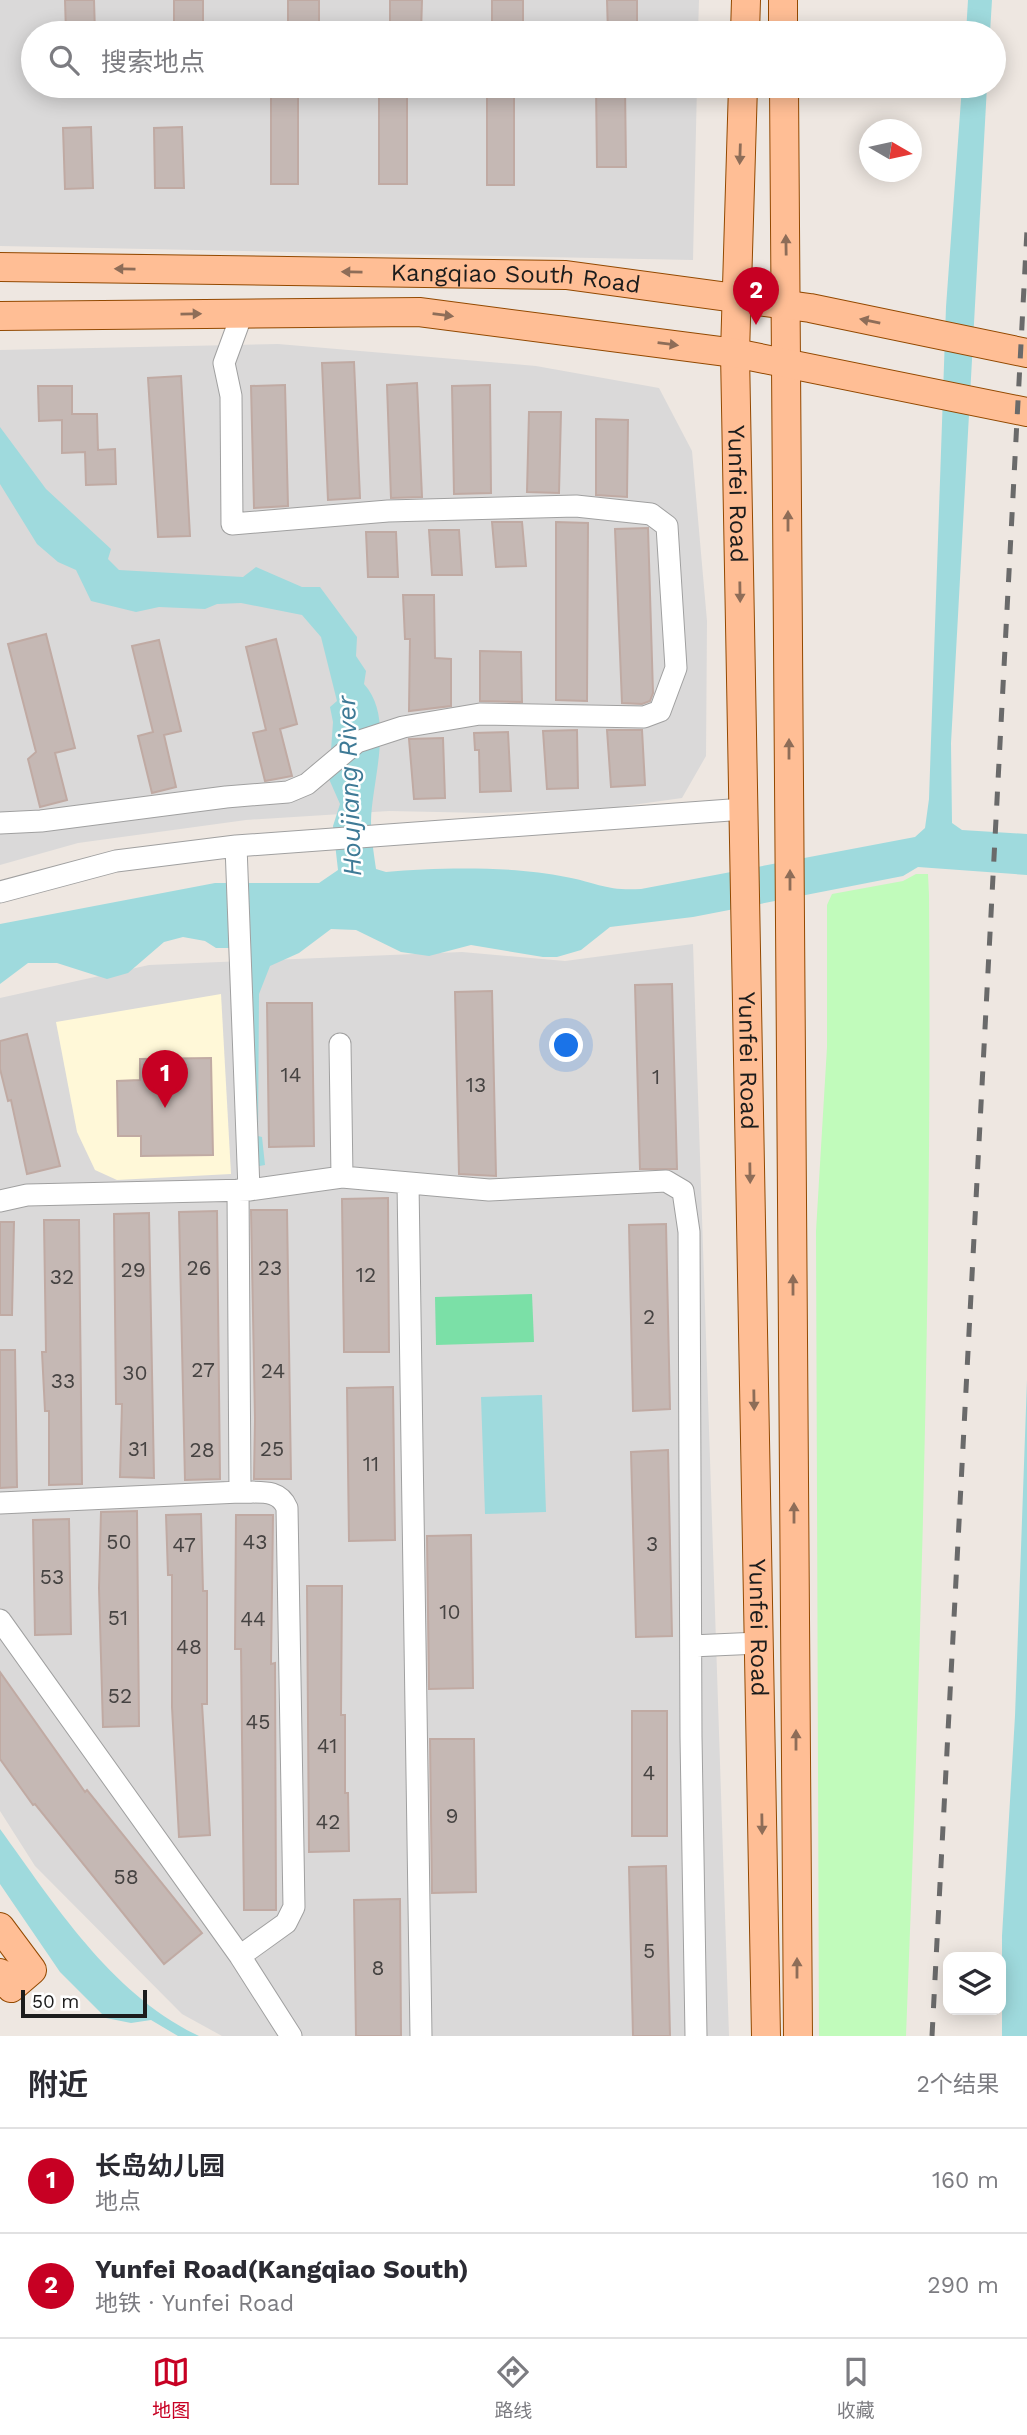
<!DOCTYPE html>
<html lang="zh">
<head>
<meta charset="utf-8">
<style>
  :root { --surface:#fff; --page:#f7f7f7; --text:#2b2b33; --muted:#7c7c81; --line:#e1e1e2; --accent:#c70023 }
  body { margin:0; font-family:"Work Sans","Noto Sans SC",sans-serif; background:var(--page); color:var(--text) }
  .controls { position:absolute; right:21px; bottom:21px; display:grid; overflow:hidden; border-radius:14px; box-shadow:0 4px 18px #0003 }
  .controls button { width:63px; height:63px; display:grid; place-items:center; padding:0; border:0; border-bottom:2px solid var(--line); background:var(--surface); color:var(--text); font:35px sans-serif }
  .compass { position:absolute; left:859px; top:119px; width:63px; height:63px; border-radius:50%; background:var(--surface); box-shadow:0 4px 18px #0003; rotate:99deg }
  .scale { position:absolute; left:21px; bottom:18px; width:126px; box-sizing:border-box; padding-left:7px; border:4px solid #1c1c1c; border-top:0; font-size:19px; line-height:24px; white-space:nowrap; color:#1c1c1c; -webkit-text-stroke:5px #fff; paint-order:stroke }
  .you { position:absolute; left:567px; top:1046px; width:24px; height:24px; margin:-18px; border:5px solid #fff; border-radius:50%; background:#1a73e8; box-shadow:0 0 0 10px #1a73e833 }
  .badge { display:grid; place-items:center; width:46px; height:46px; border-radius:50%; background:var(--accent); color:#fff; font-size:23px; font-weight:700 }
  .pin { position:absolute; translate:-50% -58px; filter:drop-shadow(0 2px 4px #0008) }
  .pin::after { content:''; position:absolute; top:37px; width:24px; height:21px; background:inherit; clip-path:polygon(0 0,100% 0,50% 100%) }
  .list { margin:0; padding:0; list-style:none }
  h2 { display:flex; justify-content:space-between; align-items:center; height:91px; margin:0; padding:0 28px; font-size:30px }
  h2 small { font-size:23px; font-weight:400; color:var(--muted) }
  .list li { display:grid; grid-template-columns:46px 1fr auto; gap:21px; align-items:center; box-sizing:border-box; height:105px; padding:0 28px; border-top:2px solid var(--line) }
  .list b { display:block; font-size:26px; white-space:nowrap }
  .list p { margin:0; font-size:23px; white-space:nowrap; color:var(--muted) }
  .list em { font-size:23px; font-style:normal; color:var(--muted) }
  .icon { flex:none; width:38px; height:38px; fill:none; stroke:currentColor; stroke-width:2; stroke-linecap:round; stroke-linejoin:round }
  .map { position:relative; flex:none; width:1027px; height:2036px; overflow:hidden }
  .search { position:absolute; background:var(--surface); box-shadow:0 4px 18px #0003; left:21px; right:21px; top:21px; height:77px; display:flex; align-items:center; gap:18px; box-sizing:border-box; padding:0 24px; border-radius:38px; color:var(--muted); font-size:26px }
  .sheet { height:301px; background:var(--surface) }
  nav { display:flex; justify-content:space-around; align-items:center; box-sizing:border-box; height:98px; border-top:2px solid var(--line); background:var(--surface); font-size:19px; color:var(--muted) }
  nav a { display:grid; justify-items:center; gap:4px }
  nav .on { color:var(--accent) }
  .map>svg:first-child { display:block }
  .residential { fill:#dad9d9 }
  .education { fill:#fff8d8 }
  .park { fill:#c1fbbb }
  .pitch { fill:#7be0a7 }
  .water { fill:#9fdadd }
  .building { fill:#c5b8b4; stroke:#c0aaa3; stroke-width:2 }
  .lines { fill:none; stroke-linecap:round; stroke-linejoin:round }
  .minor-casing { stroke:#a0a0a0; stroke-width:23 }
  .major-casing { stroke:#934900; stroke-width:30 }
  .minor { stroke:#fff; stroke-width:21 }
  .major { stroke:#ffbe95; stroke-width:28 }
  .rail { stroke:#6a6a6a; stroke-width:5; stroke-dasharray:14 14; stroke-linecap:butt }
  .oneway { fill:#8e6d58 }
  .labels { text-anchor:middle; stroke-width:5; stroke-linejoin:round; paint-order:stroke }
  .number-label { font-size:21px; fill:#464342 }
  .street-label { font-size:24px; fill:#1c1c1c; stroke:#fff }
  .water-label { font-size:26px; font-style:italic; fill:#3e7a96; stroke:#fff }
</style>
</head>
<body>
<div class="map">
<svg width="1027" height="2036" viewBox="0 0 1027 2036">
  <rect width="100%" height="100%" fill="#eee7e1"/>
  <path class="residential" d="M0,0H699L698,33H33V86H697L693,260L0,246Z
    M278,344L536,366L659,388L692,451L707,621L706,756L682,798L604,809L486,813L389,811L246,820L78,843L0,865V350Z
    M693,944L729,2036H222L182,2014L35,1866L0,1811V998L149,965L462,952L565,961Z"/>
  <path class="education" d="M221,994L231,1174L117,1180L95,1170L77,1132L56,1022Z"/>
  <path class="park" d="M916,874H928L929,895C932,1275 921,1655 906,2036H819L816,1231L827,1047V905L832,894L903,881Z"/>
  <path class="pitch" d="M532,1294L534,1342L436,1345L435,1297Z"/>
  <path class="water" d="M968,0H992L990,33H966Z
    M962,86H987L951,743L952,823L962,830L1027,834V875L918,867L903,876L693,917L610,927L581,950L557,957H543L471,945L429,956L401,952L356,930L331,929L299,953L270,966L259,994L258,1136L262,1137L265,1165L254,1167L244,948H216L205,941L183,937L164,942L128,973L107,979L57,963H28L0,984V924L215,883H319L338,870L333,826L340,804L329,779L333,722L330,707L337,701L321,637L302,615L241,603L217,604L205,609L159,607L136,612L91,601L76,570L58,562L37,544L0,484V427L46,489L111,549L108,559L119,570L243,577L256,567L302,587H320L357,637L356,656L366,671L364,684C395,718 372,779 371,821C371,837 374,854 376,869L386,872C439,867 514,866 566,877C598,883 606,891 641,889L915,837L925,828L929,799L946,307Z
    M1027,1380V2036H1002V1936L1015,1716Z
    M542,1395L546,1512L485,1514L481,1397Z
    M0,1829C55,1905 112,1995 199,2036H178L151,2020L131,2023L106,2018L60,1972L0,1884Z"/>
  <path class="building" d="M65,0H94L95,33H66Z
    M174,0H203V33H174Z
    M288,0H319V33H288Z
    M390,0H422L421,33H390Z
    M492,0H523V33H492Z
    M607,0H637V33H608Z
    M271,86H298V184H271Z
    M379,86H407V184H379Z
    M487,86H514V185H487Z
    M596,86H625L626,167H597Z
    M91,127L93,188L65,189L63,128Z
    M182,127L184,188H155L154,128Z
    M354,362L360,498L328,500L322,363Z
    M181,376L190,536L158,537L148,378Z
    M417,383L422,497L391,498L387,385Z
    M285,385L288,506L254,508L251,386Z
    M490,385L491,493L454,494L452,386Z
    M38,386H72V414H97L98,450L115,449L116,484L86,485L85,452L62,453V420L39,421Z
    M529,412H561L559,493L527,492Z
    M596,419L628,420L627,497L596,495Z
    M492,522H522L526,566L496,567Z
    M556,522L588,523L587,701L556,700Z
    M648,528L653,693L650,701L642,704L622,703L615,529Z
    M429,530H459L462,575H432Z
    M366,532H396L398,577H368Z
    M403,595H434L435,658L451,659V706L409,711L410,639H405Z
    M46,634L75,748L55,753L67,800L40,807L28,759L36,752L8,644Z
    M276,639L297,724L280,729L292,776L265,781L253,733L266,730L246,647Z
    M159,640L181,731L164,735L176,787L152,793L138,736L153,732L132,646Z
    M480,651L521,652L522,702L480,701Z
    M577,730L578,788L547,789L543,731Z
    M607,730H642L645,785L611,787Z
    M508,732L511,791L480,792L479,750H475L474,733Z
    M443,738L445,798L414,799L409,739Z
    M672,984L677,1169H640L635,985Z
    M492,991L496,1176L459,1174L455,992Z
    M267,1003H312L314,1146L269,1147Z
    M27,1034L60,1166L27,1174L11,1100L8,1101L0,1069V1041Z
    M211,1058L213,1155L141,1156V1136H118L117,1081L140,1080V1059Z
    M388,1198L389,1352H344L342,1199Z
    M251,1210H287L291,1479H254L255,1419Z
    M217,1211L220,1479L185,1480L179,1212Z
    M149,1213L154,1478L120,1477L122,1404H116L114,1214Z
    M44,1220H79L82,1484L49,1485V1411H45L42,1352H46Z
    M0,1222H14L12,1315H0Z
    M666,1224L670,1409L633,1411L629,1225Z
    M0,1350H15L17,1487L0,1488Z
    M393,1387L395,1540L349,1541L347,1388Z
    M668,1450L672,1636L636,1637L631,1452Z
    M137,1511L139,1726L103,1727L99,1588L101,1512Z
    M201,1514L203,1591H207V1704H202L210,1835L179,1837L172,1707V1575H168L166,1515Z
    M236,1515H273L271,1664L275,1663L276,1910H244L241,1649H235Z
    M69,1519L71,1634L35,1635L33,1520Z
    M471,1535L473,1688L429,1689L427,1536Z
    M307,1586H342L341,1715H345V1793H348L349,1851L309,1852Z
    M0,1672L85,1792L87,1790L202,1933L164,1964L35,1804L33,1805L0,1759Z
    M632,1711H667V1836H632Z
    M430,1739H474L476,1892L432,1893Z
    M666,1866L670,2036H633L629,1867Z
    M400,1899L401,2036H356L354,1900Z"/>
  <g class="lines">
    <defs>
      <path id="minor" d="M0,823L41,821L226,797L288,792L307,784L357,742L403,727L480,714L644,717L660,711L676,668L667,526L651,514L576,506L388,511L232,524L231,396L224,363L242,314
        M236,846L249,1190
        M0,892L116,861L236,846L744,809
        M340,1044L342,1177
        M408,1183L421,2036
        M0,1201L27,1195L249,1190L342,1177L489,1190L666,1181L683,1191L689,1232L691,1737L696,2036
        M0,1503L240,1492L238,1190
        M0,1620L240,1956L291,2036
        M691,1646L759,1643
        M240,1956L286,1923L294,1907L287,1508C279,1488 259,1493 240,1492"/>
      <g id="major">
        <path d="M783,0V33"/>
        <path d="M745,33L746,0"/>
        <path id="s1" d="M743,86L735,353L766,2036"/>
        <path d="M784,86L798,2036"/>
        <path id="s2" d="M0,267L566,275L810,308L1027,353"/>
        <path d="M0,316L419,312L735,353L1027,412"/>
        <path d="M0,1927L32,1970L11,1988L0,1973"/>
      </g>
    </defs>
    <use href="#minor" class="minor-casing"/>
    <use href="#major" class="major-casing"/>
    <use href="#minor" class="minor"/>
    <use href="#major" class="major"/>
    <path class="rail" d="M932,2036L1027,230"/>
  </g>
  <defs><path id="oneway-solid" d="M-6-.8H1V-3.2L6.5 0L1 3.2V.8H-6Z" transform="scale(1.75)"/></defs>
  <g class="oneway">
    <use href="#oneway-solid" transform="translate(740 154) rotate(92)"/>
    <use href="#oneway-solid" transform="translate(786 245) rotate(-91)"/>
    <use href="#oneway-solid" transform="translate(125 269) rotate(-179)"/>
    <use href="#oneway-solid" transform="translate(352 272) rotate(-179)"/>
    <use href="#oneway-solid" transform="translate(191 314) rotate(-1)"/>
    <use href="#oneway-solid" transform="translate(443 315) rotate(7)"/>
    <use href="#oneway-solid" transform="translate(870 321) rotate(-168)"/>
    <use href="#oneway-solid" transform="translate(668 344) rotate(7)"/>
    <use href="#oneway-solid" transform="translate(788 521) rotate(-90)"/>
    <use href="#oneway-solid" transform="translate(740 592) rotate(89)"/>
    <use href="#oneway-solid" transform="translate(789 749) rotate(-90)"/>
    <use href="#oneway-solid" transform="translate(790 880) rotate(-90)"/>
    <use href="#oneway-solid" transform="translate(750 1173) rotate(89)"/>
    <use href="#oneway-solid" transform="translate(793 1285) rotate(-90)"/>
    <use href="#oneway-solid" transform="translate(754 1400) rotate(89)"/>
    <use href="#oneway-solid" transform="translate(794 1513) rotate(-90)"/>
    <use href="#oneway-solid" transform="translate(796 1740) rotate(-90)"/>
    <use href="#oneway-solid" transform="translate(762 1824) rotate(89)"/>
    <use href="#oneway-solid" transform="translate(797 1968) rotate(-90)"/>
  </g>
  <g class="labels">
    <g class="number-label">
      <text x="291" y="1082">14</text>
      <text x="656" y="1084">1</text>
      <text x="476" y="1092">13</text>
      <text x="199" y="1275">26</text>
      <text x="270" y="1275">23</text>
      <text x="133" y="1277">29</text>
      <text x="366" y="1282">12</text>
      <text x="62" y="1284">32</text>
      <text x="649" y="1324">2</text>
      <text x="203" y="1377">27</text>
      <text x="273" y="1378">24</text>
      <text x="135" y="1380">30</text>
      <text x="63" y="1388">33</text>
      <text x="138" y="1456">31</text>
      <text x="272" y="1456">25</text>
      <text x="202" y="1457">28</text>
      <text x="371" y="1471">11</text>
      <text x="119" y="1549">50</text>
      <text x="255" y="1549">43</text>
      <text x="652" y="1551">3</text>
      <text x="184" y="1552">47</text>
      <text x="52" y="1584">53</text>
      <text x="450" y="1619">10</text>
      <text x="118" y="1625">51</text>
      <text x="253" y="1626">44</text>
      <text x="189" y="1654">48</text>
      <text x="120" y="1703">52</text>
      <text x="258" y="1729">45</text>
      <text x="327" y="1753">41</text>
      <text x="649" y="1780">4</text>
      <text x="452" y="1823">9</text>
      <text x="328" y="1829">42</text>
      <text x="126" y="1884">58</text>
      <text x="649" y="1958">5</text>
      <text x="378" y="1975">8</text>
    </g>
    <g class="street-label">
      <text dy="8" stroke="none"><textPath href="#s2" startOffset="516">Kangqiao South Road</textPath></text>
      <text dy="8" stroke="none"><textPath href="#s1" startOffset="408">Yunfei Road</textPath></text>
      <text dy="8" stroke="none"><textPath href="#s1" startOffset="975">Yunfei Road</textPath></text>
      <text dy="8" stroke="none"><textPath href="#s1" startOffset="1542">Yunfei Road</textPath></text>
    </g>
    <g class="water-label">
      <text transform="translate(349 786) rotate(-92)" y="9">Houjiang River</text>
    </g>
  </g>
</svg>
<div class="controls">
<button><svg class="icon" aria-label="layers" viewBox="0 0 24 24"><path d="M12 4l9 5-9 5-9-5zM3 14l9 5 9-5"/></svg></button>
</div>
<svg class="compass" viewBox="-18 -18 36 36"><path d="M0-13l5 13h-10z" fill="#e53935"/><path d="M0 13l5-13h-10z" fill="#7c7c81"/></svg>
<div class="scale">50 m</div>
<div class="you"></div>
<div class="pin badge" style="left:165px;top:1108px">1</div>
<div class="pin badge" style="left:756px;top:325px">2</div>
<div class="search"><svg class="icon" aria-label="search" viewBox="0 0 24 24"><circle cx="10" cy="10" r="6"/><path d="M15 15l6 6"/></svg>搜索地点</div>
</div>
<section class="sheet">
<h2>附近<small>2个结果</small></h2>
<ul class="list">
<li><span class="badge">1</span><div><b>长岛幼儿园</b><p>地点</p></div><em>160 m</em></li>
<li><span class="badge">2</span><div><b>Yunfei Road(Kangqiao South)</b><p>地铁 · Yunfei Road</p></div><em>290 m</em></li>
</ul>
</section>
<nav>
<a class="on"><svg class="icon" aria-label="map" viewBox="0 0 24 24"><path d="M3 6l6-2 6 2 6-2v14l-6 2-6-2-6 2zM9 4v14M15 6v14"/></svg>地图</a>
<a><svg class="icon" aria-label="directions" viewBox="0 0 24 24"><path d="M12 3l9 9-9 9-9-9zM9 14v-3h6M13 9l2 2-2 2"/></svg>路线</a>
<a><svg class="icon" aria-label="saved" viewBox="0 0 24 24"><path d="M7 4h10v16l-5-4-5 4z"/></svg>收藏</a>
</nav>
</body>
</html>
